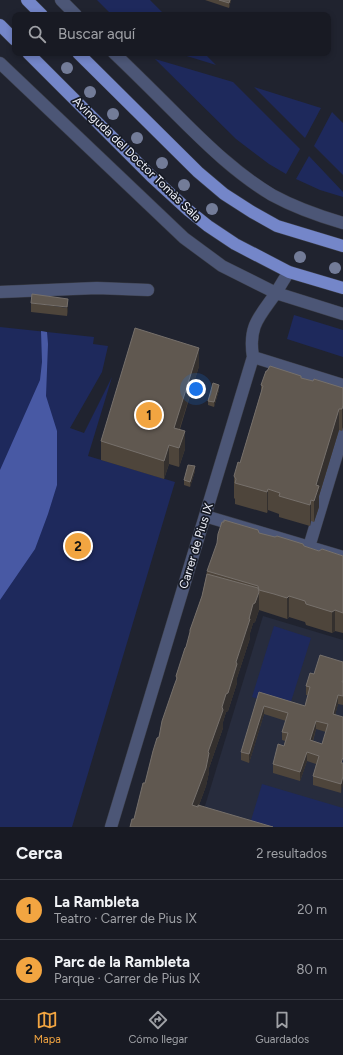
<!DOCTYPE html>
<html lang="es">
<head>
<meta charset="utf-8">
<style>
  :root { --surface:#181a23; --page:#21232b; --text:#f1f3f6; --muted:#9fa1a6; --line:#363841; --accent:#f2a541 }
  body { margin:0; font-family:Figtree,sans-serif; background:var(--page); color:var(--text) }
  .you { position:absolute; left:196px; top:389px; width:14px; height:14px; margin:-10px; border:3px solid #fff; border-radius:50%; background:#1a73e8; box-shadow:0 0 0 6px #1a73e833 }
  .badge { display:grid; place-items:center; width:26px; height:26px; border-radius:50%; background:var(--accent); color:#111; font-size:13px; font-weight:700 }
  .pin { position:absolute; translate:-50% -50%; border:2px solid #fff; box-shadow:0 1px 4px #0006 }
  .list { margin:0; padding:0; list-style:none }
  h2 { display:flex; justify-content:space-between; align-items:center; height:52px; margin:0; padding:0 16px; font-size:17px }
  h2 small { font-size:13px; font-weight:400; color:var(--muted) }
  .list li { display:grid; grid-template-columns:26px 1fr auto; gap:12px; align-items:center; box-sizing:border-box; height:60px; padding:0 16px; border-top:1px solid var(--line) }
  .list b { display:block; font-size:15px; white-space:nowrap }
  .list p { margin:0; font-size:13px; white-space:nowrap; color:var(--muted) }
  .list em { font-size:13px; font-style:normal; color:var(--muted) }
  .icon { flex:none; width:22px; height:22px; fill:none; stroke:currentColor; stroke-width:2; stroke-linecap:round; stroke-linejoin:round }
  .map { position:relative; flex:none; width:343px; height:827px; overflow:hidden }
  .search { position:absolute; background:var(--surface); box-shadow:0 2px 6px #0003; left:12px; right:12px; top:12px; height:44px; display:flex; align-items:center; gap:10px; box-sizing:border-box; padding:0 14px; border-radius:8px; color:var(--muted); font-size:15px }
  .sheet { height:172px; background:var(--surface) }
  nav { display:flex; justify-content:space-around; align-items:center; box-sizing:border-box; height:56px; border-top:1px solid var(--line); background:var(--surface); font-size:11px; color:var(--muted) }
  nav a { display:grid; justify-items:center; gap:2px }
  nav .on { color:var(--accent) }
  .map>svg:first-child { display:block }
  .built { fill:#272c3d }
  .green { fill:#1e295c }
  .water { fill:#4859a4 }
  .lines { fill:none; stroke-linecap:round; stroke-linejoin:round }
  .minor-casing { stroke:#3d404c; stroke-width:13 }
  .major-casing { stroke:#3d404c; stroke-width:13 }
  .minor { stroke:#4c5676; stroke-width:12 }
  .major { stroke:#7486c9; stroke-width:12 }
  .tree { fill:#737c98 }
  .wall { fill:#4e453b; fill-rule:evenodd }
  .shaded-wall { fill:#34302e }
  .building { fill:#605850; stroke:#76706b; fill-rule:evenodd }
  .labels { text-anchor:middle; stroke-width:3.5; stroke-linejoin:round; paint-order:stroke }
  .street-label { font-size:12px; fill:#f1f3fc; stroke:#161a25 }
</style>
</head>
<body>
<div class="map">
<svg width="343" height="827" viewBox="0 0 343 827">
  <rect width="100%" height="100%" fill="#20232f"/>
  <path class="built" d="M263,616L343,640V827L201,819Z"/>
  <path class="green" d="M97,0H150L165,15H112Z
    M177,53H204L216,65Z
    M155,59L233,82L300,149L286,174L269,164L236,139Z
    M254,87L321,108L305,138Z
    M332,112L343,123V175L314,146Z
    M309,156L343,192V197L320,190L296,179Z
    M294,315L343,330V357L287,339Z
    M0,327L94,337L93,344L108,346L102,372L70,428L84,433L112,377L88,456L175,482L72,827H0Z
    M274,626L311,638L289,708L252,697Z
    M262,784L343,808V827H249Z"/>
  <path class="water" d="M41,331L47,332L48,344L46,396L57,431V485L48,514L35,549L0,600V470L40,380L42,362Z"/>
  <g class="lines">
    <defs>
      <path id="minor" d="M61,0L76,15
        M114,53C136,74 158,96 179,117C208,146 237,174 272,195C294,207 319,216 343,223
        M0,63L184,238L222,266L276,293L343,314
        M0,292L97,288L148,290
        M253,357L343,385
        M205,516L343,557
        M309,547L343,434
        M111,827L253,357C248,326 259,317 276,293C280,286 284,279 289,272"/>
      <path id="major" d="M27,0L42,15
        M0,25L15,40
        M28,53L151,176L188,210L208,226L235,244L289,272L343,288
        M78,53L198,172L224,194L252,212L277,226L343,246"/>
    </defs>
    <use href="#minor" class="minor-casing"/>
    <use href="#major" class="major-casing"/>
    <use href="#minor" class="minor"/>
    <use href="#major" class="major"/>
  </g>
  <g class="tree">
    <circle cx="67" cy="68" r="6"/>
    <circle cx="90" cy="92" r="6"/>
    <circle cx="113" cy="114" r="6"/>
    <circle cx="137" cy="138" r="6"/>
    <circle cx="162" cy="163" r="6"/>
    <circle cx="184" cy="185" r="6"/>
    <circle cx="212" cy="209" r="6"/>
    <circle cx="300" cy="257" r="6"/>
    <circle cx="335" cy="268" r="6"/>
  </g>
  <path class="wall" d="M205,0H231L229,8Z
    M31,303L68,308L67,316L31,312Z
    M199,366L180,429L185,449L179,467L169,464L164,479L101,460V441Z
    M301,378L313,381L343,388V426L342,431L339,430L319,496V507L314,522L311,521L310,526L279,517V514L268,510L267,513L235,504V499L234,498V476L240,463L261,392V385Z
    M219,390L214,407L208,405V401Z
    M195,471L190,487L184,485V480Z
    M259,533L319,551L343,556V633L335,631L332,633L306,625L305,622L289,617L287,619L259,610L255,622L253,623L250,633V638L237,678V683L228,711L226,712L223,722V728L209,768V772L206,786L199,805L134,819L176,681V676L186,647L190,634V630L202,596L207,571Z
    M343,662V705L338,704L335,715L343,717L341,793L313,785V776L316,764L307,761L300,781L273,773V764L284,746L285,741L282,740V732L286,721L264,714L249,763L241,760V752L259,692L305,706L308,695H306V686L314,674ZM316,729L326,732L322,744L313,741Z"/>
  <path class="shaded-wall" d="M230,0H231L229,8V3Z
    M68,299V308L67,316V307Z
    M199,348V366L174,446V428Z
    M219,385V390L214,407V402Z
    M343,394V426L342,431V409Z
    M339,409V430L319,496V507L314,522V501L316,485Z
    M185,431V449L179,467V448Z
    M169,445V464L164,479V461Z
    M195,466V471L190,487V482Z
    M268,489V510L267,513V492Z
    M311,500V521L310,526V505Z
    M259,592V610L255,622L253,623L250,633V638L237,678V683L228,711L226,712L223,722V728L209,768V772L206,786L192,824V805L253,604Z
    M289,596V617L287,619V598Z
    M335,610V631L332,633V612Z
    M338,695V704L333,723V714Z
    M264,706V714L249,763V754Z
    M316,721V729L310,749V740Z
    M307,752V761L300,781V772Z
    M343,776V785L341,793V784Z"/>
  <path class="building" d="M219,0H230L229,3Z
    M32,294L68,299L67,307L31,303Z
    M135,328L199,348L174,428L185,431L179,448L169,445L164,461L101,441Z
    M270,366L301,376V378L313,381L314,379L343,388V405L342,409H339L316,485L319,486L314,501L311,500L310,505L279,496L280,493L268,489L267,492L235,483L236,479L234,476L238,462L240,463L263,386L261,385L266,371H267Z
    M213,383L219,385L214,402L208,401Z
    M188,465L195,466L190,482L184,480Z
    M224,520L258,530L259,533L275,537L277,536L303,544L304,546L319,551L322,549L343,556V613L335,610L332,612L306,604L305,601L289,596L287,598L274,594L259,590L258,586L207,571L217,543L218,534L222,522H224Z
    M207,574L258,588L259,592L255,603L253,604L249,619H250L236,662L237,664L228,693L226,694L222,707L223,710L208,752L209,753L206,768L192,805L198,807V805L273,827H130L132,819H134L143,783H145L153,751L157,738L159,737L162,721L174,686L177,678L176,676L185,648L186,647L190,632V630L202,596Z
    M320,655L343,662V680L342,682H343V696L338,695L333,714L343,717V757L341,763H343V776L341,784L313,776L319,756L307,752L300,772L273,764L278,744L284,746L288,733L282,732L288,713L264,706L249,754L241,752L259,692L305,706L310,687L306,686L310,673L314,674ZM316,721L328,724L322,744L310,740Z"/>
  <g class="labels">
    <g class="street-label">
      <text transform="translate(137 159) rotate(44)" y="4">Avinguda del Doctor Tomàs Sala</text>
      <text transform="translate(196 546) rotate(-73)" y="4">Carrer de Pius IX</text>
    </g>
  </g>
</svg>
<div class="you"></div>
<div class="pin badge" style="left:149px;top:415px">1</div>
<div class="pin badge" style="left:78px;top:546px">2</div>
<div class="search"><svg class="icon" aria-label="search" viewBox="0 0 24 24"><circle cx="10" cy="10" r="6"/><path d="M15 15l6 6"/></svg>Buscar aquí</div>
</div>
<section class="sheet">
<h2>Cerca<small>2 resultados</small></h2>
<ul class="list">
<li><span class="badge">1</span><div><b>La Rambleta</b><p>Teatro · Carrer de Pius IX</p></div><em>20 m</em></li>
<li><span class="badge">2</span><div><b>Parc de la Rambleta</b><p>Parque · Carrer de Pius IX</p></div><em>80 m</em></li>
</ul>
</section>
<nav>
<a class="on"><svg class="icon" aria-label="map" viewBox="0 0 24 24"><path d="M3 6l6-2 6 2 6-2v14l-6 2-6-2-6 2zM9 4v14M15 6v14"/></svg>Mapa</a>
<a><svg class="icon" aria-label="directions" viewBox="0 0 24 24"><path d="M12 3l9 9-9 9-9-9zM9 14v-3h6M13 9l2 2-2 2"/></svg>Cómo llegar</a>
<a><svg class="icon" aria-label="saved" viewBox="0 0 24 24"><path d="M7 4h10v16l-5-4-5 4z"/></svg>Guardados</a>
</nav>
</body>
</html>
